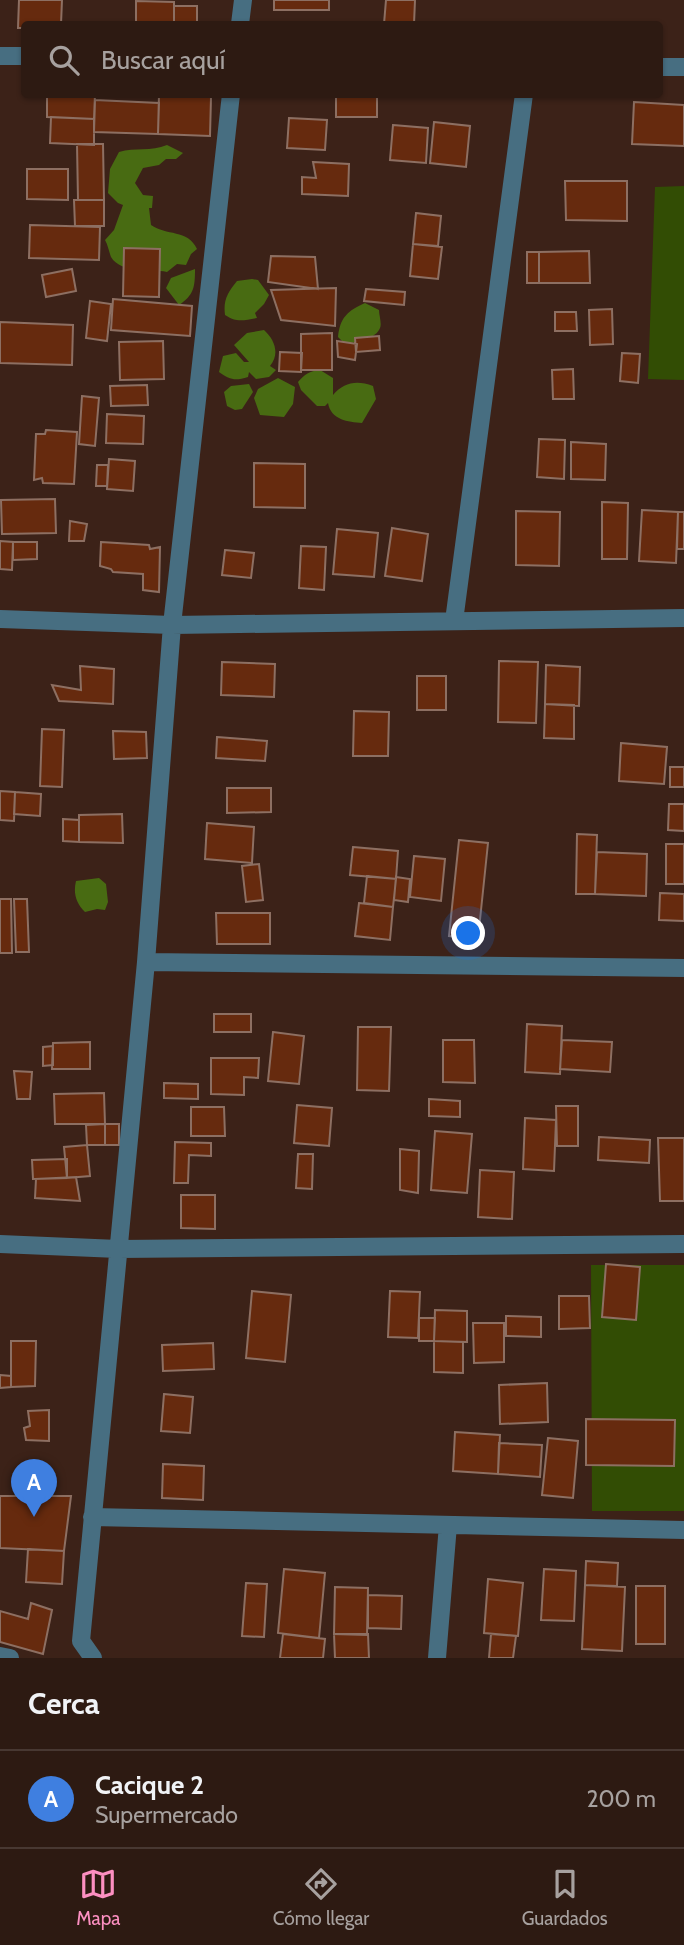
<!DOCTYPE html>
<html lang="es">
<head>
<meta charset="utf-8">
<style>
  :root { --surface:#2d1a12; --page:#392720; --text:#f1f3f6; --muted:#a7a19f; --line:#483832; --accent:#fc8fc1 }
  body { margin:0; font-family:Cabin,sans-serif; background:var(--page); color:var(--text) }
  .you { position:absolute; left:469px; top:934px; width:24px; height:24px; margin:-18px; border:5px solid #fff; border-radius:50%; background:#1a73e8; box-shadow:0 0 0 10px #1a73e833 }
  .badge { display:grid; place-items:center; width:46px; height:46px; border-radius:50%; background:var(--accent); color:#fff; font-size:23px; font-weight:700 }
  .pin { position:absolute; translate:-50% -58px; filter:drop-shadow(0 2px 4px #0008) }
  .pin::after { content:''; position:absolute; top:37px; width:24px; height:21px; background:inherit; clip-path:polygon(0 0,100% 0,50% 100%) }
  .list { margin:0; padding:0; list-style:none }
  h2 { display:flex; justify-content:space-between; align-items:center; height:91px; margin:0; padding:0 28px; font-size:30px }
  h2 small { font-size:23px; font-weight:400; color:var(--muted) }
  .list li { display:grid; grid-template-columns:46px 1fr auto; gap:21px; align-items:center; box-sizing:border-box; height:98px; padding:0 28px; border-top:2px solid var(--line) }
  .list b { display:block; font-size:26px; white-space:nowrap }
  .list p { margin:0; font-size:23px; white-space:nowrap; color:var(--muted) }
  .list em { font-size:23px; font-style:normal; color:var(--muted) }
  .icon { flex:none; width:38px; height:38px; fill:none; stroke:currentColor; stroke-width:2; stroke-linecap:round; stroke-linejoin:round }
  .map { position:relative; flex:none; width:684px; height:1658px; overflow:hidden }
  .search { position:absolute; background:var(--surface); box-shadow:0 2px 5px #0004; left:21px; right:21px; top:21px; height:77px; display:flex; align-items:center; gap:18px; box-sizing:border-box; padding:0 24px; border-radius:7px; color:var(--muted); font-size:26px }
  .sheet { height:189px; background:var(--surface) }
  nav { display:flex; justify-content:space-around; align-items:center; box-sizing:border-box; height:98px; border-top:2px solid var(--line); background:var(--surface); font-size:19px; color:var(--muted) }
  nav a { display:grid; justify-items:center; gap:4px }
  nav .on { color:var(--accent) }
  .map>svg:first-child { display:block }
  .green { fill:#324d04 }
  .forest { fill:#486b12 }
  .building { fill:#662a0e; stroke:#8d6f62; stroke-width:2 }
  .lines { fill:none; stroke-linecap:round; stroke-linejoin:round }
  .street { stroke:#476e81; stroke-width:18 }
</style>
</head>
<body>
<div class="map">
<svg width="684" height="1658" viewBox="0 0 684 1658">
  <rect width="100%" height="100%" fill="#3c2218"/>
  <path class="green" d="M684,186V380L648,379L655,187Z
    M591,1265H684V1511H592Z"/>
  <path class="forest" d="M167,145L183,153L176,159H166L159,165L143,168L135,183L143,195L153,196L152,208H149L151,225C166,236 188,229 197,249L191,254L186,265L177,264L167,272C150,268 121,274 111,257C109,252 108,245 105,240L114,230L123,205L118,203L108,193L110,169L119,152C135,147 151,152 167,145Z
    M195,269C195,287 194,295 179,305L166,288L171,278Z
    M252,279L258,280L269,295L264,304L255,313L257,318C244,320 237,323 225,315C223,300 228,292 237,281Z
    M365,303L379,310C379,315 382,324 380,328C376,339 354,344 344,343L338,337C340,318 347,311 365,303Z
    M264,330C275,340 280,354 270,366L276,370L269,377L256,379L249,372L248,377C235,381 230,380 219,372L223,356L236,353L244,362H249L234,345L247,333Z
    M320,370L333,378V395C344,382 357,380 373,386L376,399L362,423C348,422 331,420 328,403L325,406H317L301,390L298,382C305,374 309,371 320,370Z
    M278,378L295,387L293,404L284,417L260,415L254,398L258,389Z
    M249,384L253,392L242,409L235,410L227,406L224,392L231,386Z
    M99,878L106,884L108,902L105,910L97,909L85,912C76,903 73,893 76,881Z"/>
  <path class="building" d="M19,0H62L61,24H24V28H18Z
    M274,0H329V10H274Z
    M386,0H415L414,24H384Z
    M136,1L174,2V24H136Z
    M174,6H197V24H174Z
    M47,94H95L94,119L47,117Z
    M159,95L211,97L210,136L158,134Z
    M336,96H377V117H336Z
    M95,100L159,103L158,134L94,132Z
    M634,102L684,105V146L632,144Z
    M51,117L94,119V145L50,143Z
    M289,118L327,120L325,150L287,148Z
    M434,122L470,126L466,167L430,163Z
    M393,125L428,128L426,163L390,160Z
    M77,144H103L104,200H78Z
    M313,162L349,164L348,196L302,194V177L316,178Z
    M27,169H68V200L27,199Z
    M565,181H627V221L566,220Z
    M74,200H104V226H75Z
    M416,213L441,216L438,246L413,244Z
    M30,225L100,227L99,260L29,258Z
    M413,244L442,247L438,279L410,276Z
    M124,248L160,249L159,297L123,296Z
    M589,251L590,283H539V252Z
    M527,252H539V283H527Z
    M271,256L315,257L318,289L268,282Z
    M72,269L76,291L46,297L42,275Z
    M336,288L335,326L281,320L271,290Z
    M366,289L405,292L404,305L364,301Z
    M113,299L192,306L190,336L111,330Z
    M90,301L111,304L107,341L86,338Z
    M612,309L613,344L590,345L589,310Z
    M555,312H576L577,331H555Z
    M0,322L73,325L72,365L0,363Z
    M332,333V370H301V334Z
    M379,336L380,350L356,352L355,338Z
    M163,341L164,379L120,380L119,342Z
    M337,341L357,344L355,360L338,357Z
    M280,352L302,353L301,372L279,371Z
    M622,353L640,354L638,383L620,381Z
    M573,369L574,399H553L552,370Z
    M147,385L148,405L111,406L110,386Z
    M82,396L99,398L95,446L79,444Z
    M107,414L144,416L143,444L106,443Z
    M46,430L77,432L74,484L43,483L42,478L34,480L36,434H45Z
    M539,439L565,440L564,479L537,477Z
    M571,442L606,444L605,480L571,479Z
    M109,459L135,461L133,491L107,489Z
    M254,463L305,464V508L254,507Z
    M97,465H108L107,486H96Z
    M55,499L56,533L2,534L1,500Z
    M602,502L628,503L627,559H602Z
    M642,510L678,512L676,563L639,561Z
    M516,511L560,512L559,566L516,565Z
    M678,512H684V549H677Z
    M70,521L87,524L84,541H69Z
    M392,528L428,534L422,581L385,576Z
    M337,529L378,533L374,577L333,574Z
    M0,541L13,542L12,570L0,569Z
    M13,542H37V559L13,560Z
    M101,542L149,545L150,549L160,547L159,592L143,590V574L113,572L111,569L100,566Z
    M301,546L326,547L324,590L299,588Z
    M225,550L254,553L251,578L222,575Z
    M499,661L538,662L536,723L498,722Z
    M222,662L275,664L274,697L221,695Z
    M546,665L580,667L579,706L545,704Z
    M80,666L114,669L113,704L59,701L52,685L81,690Z
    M417,676H446V710H417Z
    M545,704L574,705V739L544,738Z
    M354,711L389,712L388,756H353Z
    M42,729L64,730L62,787L40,786Z
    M113,731L146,732L147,758L114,759Z
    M217,737L267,741L265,761L216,758Z
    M621,743L667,747L664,784L619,781Z
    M670,767H684V787H670Z
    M227,788H271V812L227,813Z
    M0,791L15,792L14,821L0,820Z
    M15,792L41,794L40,816L14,814Z
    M669,804H684V831L668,830Z
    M122,814L123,843L79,842V815Z
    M63,819L79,820V842L63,841Z
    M207,823L254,827L252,863L205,859Z
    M577,834L597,835L595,894H576Z
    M459,840L488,843L478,939L449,936Z
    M666,844H684V884H666Z
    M353,847L398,851L396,879L350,875Z
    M597,852L647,854L646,896L595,894Z
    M414,856L445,859L441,901L410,897Z
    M259,864L263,900L246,902L242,866Z
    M367,876L396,879L393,907L364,903Z
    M396,877L410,879L408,902L394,900Z
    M660,893L684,894V921L659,920Z
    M0,899H11L12,953H0Z
    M14,899H27L29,952H16Z
    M359,903L393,907L390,940L355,936Z
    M216,913H270V944H217Z
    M214,1014H251V1032H214Z
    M527,1024L562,1026L560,1074L525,1072Z
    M358,1027H391L389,1091L357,1090Z
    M273,1032L304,1036L299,1084L268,1081Z
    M443,1040H474L475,1083L443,1082Z
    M562,1040L612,1042L610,1072L560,1069Z
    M90,1042V1069H52L53,1043Z
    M53,1046V1065L43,1066V1047Z
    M211,1058H259L258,1078L244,1077V1095L211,1094Z
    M14,1071L32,1072L30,1099H17Z
    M164,1083L198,1084V1099L164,1098Z
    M104,1093L105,1124H55L54,1094Z
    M429,1099L460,1101V1117L429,1116Z
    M297,1105L332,1108L329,1146L294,1143Z
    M556,1106H578V1146H557Z
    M191,1107H224L225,1136H191Z
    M525,1118L556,1120L554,1171L523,1169Z
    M105,1124V1145H87L86,1125Z
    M105,1124H119V1145H105Z
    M435,1131L472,1134L467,1193L431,1190Z
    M599,1137L650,1140L649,1163L598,1160Z
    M658,1138H684V1201H660Z
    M175,1142L211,1143V1156L189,1155L188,1183H174Z
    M87,1145L90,1176L67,1178L64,1147Z
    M400,1149L419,1151L418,1193L400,1190Z
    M298,1154H313L312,1189L296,1188Z
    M67,1159V1178L33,1179L32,1160Z
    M480,1170L514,1172L512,1219L478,1217Z
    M76,1177L80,1201L35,1198L36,1179Z
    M181,1195H215V1229L181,1228Z
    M606,1264L640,1267L636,1320L602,1317Z
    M252,1291L291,1295L285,1362L246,1358Z
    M390,1291L420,1292L418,1338L388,1337Z
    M559,1296H589L590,1328L559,1329Z
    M435,1310L467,1311V1342L434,1341Z
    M506,1316L541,1317V1337L506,1336Z
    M419,1318H435L434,1341H419Z
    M473,1323H504V1362L474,1363Z
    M11,1341H36L35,1386L11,1387Z
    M434,1341L463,1342V1373L434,1372Z
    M213,1343L214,1369L163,1371L162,1345Z
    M0,1375L11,1376V1387L0,1388Z
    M547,1383L548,1422L500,1424L499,1385Z
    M164,1394L193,1397L190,1433L161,1431Z
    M49,1410V1441L26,1440L24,1428L30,1426L28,1411Z
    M586,1419L675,1420L674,1466L586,1465Z
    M455,1432L500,1435L498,1474L453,1471Z
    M548,1438L578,1441L573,1498L542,1495Z
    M499,1443L542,1445L540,1477L498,1474Z
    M163,1464L204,1466L203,1500L162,1498Z
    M0,1496H71L64,1551L0,1548Z
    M28,1549L64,1551L62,1584L26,1582Z
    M586,1561L618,1563L617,1586L585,1585Z
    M284,1569L325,1573L319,1638L278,1633Z
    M544,1569L576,1571L574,1621L541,1620Z
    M488,1579L523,1583L518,1636L484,1633Z
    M246,1583L267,1584L264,1637L242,1636Z
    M585,1585L625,1587L622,1651L582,1649Z
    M636,1586H665V1644H636Z
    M335,1587L368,1588L367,1635L334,1634Z
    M368,1595L402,1596L401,1629L368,1628Z
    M31,1603L52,1610L43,1654L0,1642V1611L28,1619Z
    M283,1634L325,1639L323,1658H280Z
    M334,1634H368L369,1658H335Z
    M491,1634L516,1636L513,1658H489Z"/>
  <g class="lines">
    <path class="street" d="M240,24L243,0
      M0,56H24
      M660,67H684
      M0,619L172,625L684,618
      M454,621L524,94
      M146,962L684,968
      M0,1244L118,1249L684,1244
      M92,1517L684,1530
      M0,1656L10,1658
      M93,1658L81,1641L146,962L172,625L231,94
      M437,1658L448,1525"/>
  </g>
</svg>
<div class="you"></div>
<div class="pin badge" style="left:34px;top:1517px;background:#3f7fe0">A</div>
<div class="search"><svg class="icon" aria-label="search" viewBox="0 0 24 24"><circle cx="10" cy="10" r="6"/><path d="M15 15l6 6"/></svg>Buscar aquí</div>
</div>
<section class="sheet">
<h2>Cerca<small></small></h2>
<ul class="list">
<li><span class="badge" style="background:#3f7fe0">A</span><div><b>Cacique 2</b><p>Supermercado</p></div><em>200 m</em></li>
</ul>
</section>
<nav>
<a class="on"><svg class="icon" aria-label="map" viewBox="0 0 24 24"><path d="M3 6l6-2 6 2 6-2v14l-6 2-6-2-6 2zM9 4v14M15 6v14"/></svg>Mapa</a>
<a><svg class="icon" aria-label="directions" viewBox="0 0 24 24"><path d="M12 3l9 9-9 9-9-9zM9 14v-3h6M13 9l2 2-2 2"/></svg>Cómo llegar</a>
<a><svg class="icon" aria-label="saved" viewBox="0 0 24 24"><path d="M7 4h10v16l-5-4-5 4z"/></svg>Guardados</a>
</nav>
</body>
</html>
